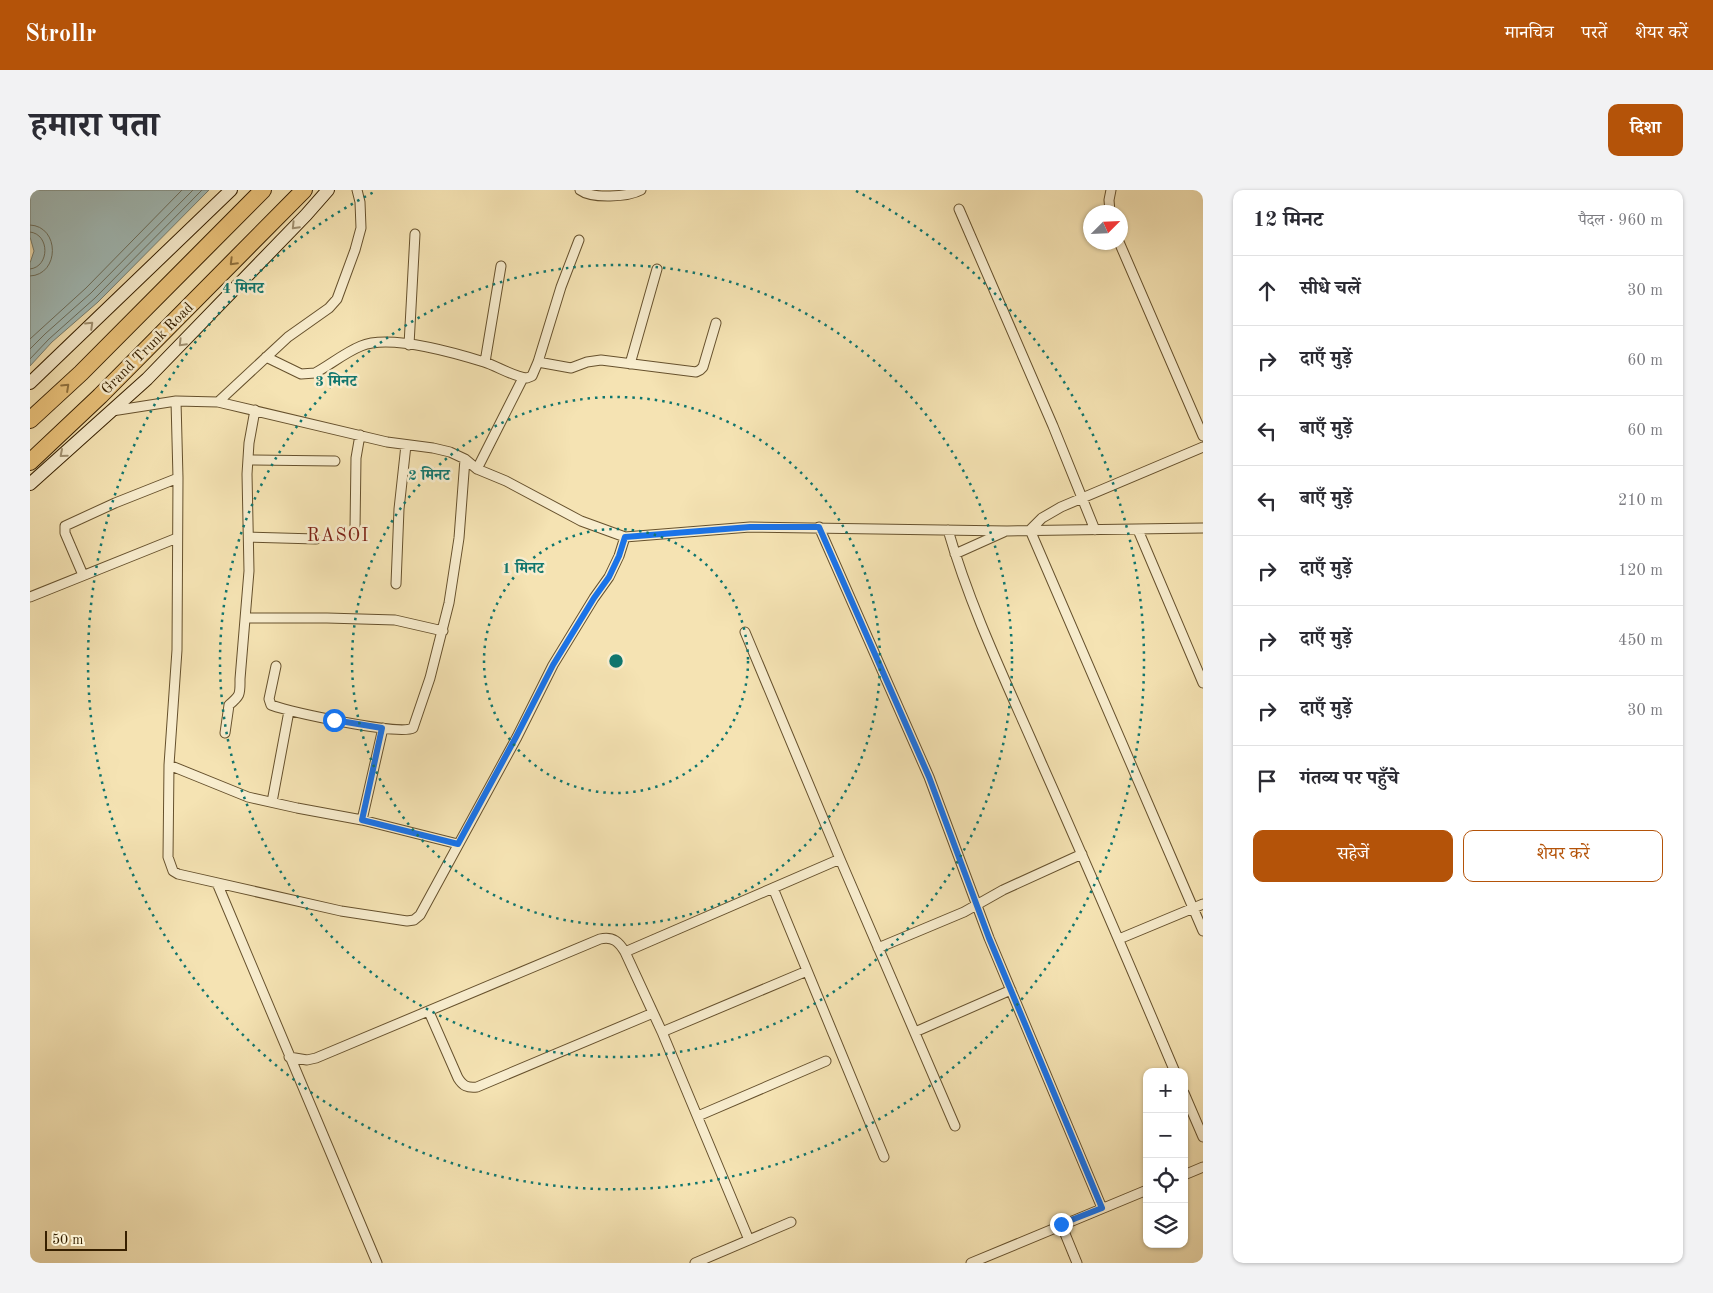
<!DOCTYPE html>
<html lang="hi">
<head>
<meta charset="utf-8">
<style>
  :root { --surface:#fff; --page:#f2f2f3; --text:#2b2b33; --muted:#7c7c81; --line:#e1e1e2; --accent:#b45309 }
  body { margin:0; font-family:"Old Standard TT","Noto Serif Devanagari",serif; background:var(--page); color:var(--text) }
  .controls { position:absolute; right:15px; bottom:15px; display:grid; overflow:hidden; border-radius:10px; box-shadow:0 1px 4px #0004 }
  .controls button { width:45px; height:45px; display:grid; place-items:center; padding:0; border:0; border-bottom:1px solid var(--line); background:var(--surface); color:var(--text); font:25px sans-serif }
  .compass { position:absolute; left:1053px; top:15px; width:45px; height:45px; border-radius:50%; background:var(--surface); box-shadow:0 1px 4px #0004; rotate:66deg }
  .scale { position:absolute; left:15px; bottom:12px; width:82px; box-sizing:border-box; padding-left:5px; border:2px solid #372000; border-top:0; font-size:14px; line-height:18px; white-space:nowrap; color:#372000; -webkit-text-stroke:4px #f8edce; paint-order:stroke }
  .stop { position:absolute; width:15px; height:15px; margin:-11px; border:4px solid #1a73e8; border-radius:50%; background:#fff }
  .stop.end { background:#1a73e8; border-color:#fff; box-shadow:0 1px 5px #0008 }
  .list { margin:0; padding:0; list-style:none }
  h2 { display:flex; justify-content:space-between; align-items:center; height:65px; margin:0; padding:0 20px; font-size:21px }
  h2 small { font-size:16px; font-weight:400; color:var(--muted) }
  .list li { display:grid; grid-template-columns:32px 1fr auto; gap:15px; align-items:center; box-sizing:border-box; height:70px; padding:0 20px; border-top:1px solid var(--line) }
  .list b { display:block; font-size:19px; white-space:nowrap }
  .list em { font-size:16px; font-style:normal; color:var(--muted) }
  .actions { display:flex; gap:10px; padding:15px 20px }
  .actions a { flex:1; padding:11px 0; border:1px solid var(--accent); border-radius:10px; text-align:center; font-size:18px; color:var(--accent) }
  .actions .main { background:var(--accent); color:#fff }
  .icon { flex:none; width:28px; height:28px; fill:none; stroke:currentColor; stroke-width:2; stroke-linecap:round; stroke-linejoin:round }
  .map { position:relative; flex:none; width:1173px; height:1073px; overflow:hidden; border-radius:10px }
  header { display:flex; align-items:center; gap:30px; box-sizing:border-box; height:70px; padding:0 25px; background:var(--accent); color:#fff }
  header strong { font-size:24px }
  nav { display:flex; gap:28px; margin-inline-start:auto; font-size:18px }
  .intro { display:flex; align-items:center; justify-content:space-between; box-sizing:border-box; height:120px; padding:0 30px }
  h1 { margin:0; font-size:35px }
  .button { padding:12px 22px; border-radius:10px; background:var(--accent); color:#fff; font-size:18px; font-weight:700 }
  main { display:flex; gap:30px; padding:0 30px }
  aside { flex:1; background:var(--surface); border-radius:10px; box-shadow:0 1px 4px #0004 }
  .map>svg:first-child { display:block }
  .water { fill:#a1bbb8; stroke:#777d6e }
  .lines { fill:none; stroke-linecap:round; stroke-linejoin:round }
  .shore { stroke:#6c6e5c; stroke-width:1 }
  .street-casing { stroke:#66512d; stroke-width:11 }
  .secondary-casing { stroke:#372000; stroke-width:14 }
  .highway-casing { stroke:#372000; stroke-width:18 }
  .street { stroke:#f8edce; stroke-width:9 }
  .secondary { stroke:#f8edce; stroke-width:12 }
  .highway { stroke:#eac27a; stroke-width:16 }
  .oneway { stroke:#a19171 }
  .oneway2 { stroke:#90713d }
  .route { stroke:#1a73e8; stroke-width:6 }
  .ring { fill:none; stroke:#0f766e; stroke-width:2.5; stroke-dasharray:2.5 5 }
  .labels { text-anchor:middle; stroke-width:5; stroke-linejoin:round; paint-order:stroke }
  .street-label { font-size:15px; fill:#372000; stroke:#f8edce }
  .quarter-label { font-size:18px; letter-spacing:1px; fill:#7a1f14; stroke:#f8edce }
  .centre { fill:#0f766e; stroke:#f8edce; stroke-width:2.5 }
  .ring-label { font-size:15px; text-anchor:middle; font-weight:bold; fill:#0f766e; stroke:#f8edce; stroke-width:5; stroke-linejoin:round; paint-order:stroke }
</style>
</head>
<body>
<header>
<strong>Strollr</strong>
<nav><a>मानचित्र</a><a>परतें</a><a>शेयर करें</a></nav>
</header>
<div class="intro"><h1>हमारा पता</h1><a class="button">दिशा</a></div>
<main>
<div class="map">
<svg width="1173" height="1073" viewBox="0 0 1173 1073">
  <rect width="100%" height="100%" fill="#f5e3b3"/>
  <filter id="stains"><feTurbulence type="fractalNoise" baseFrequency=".004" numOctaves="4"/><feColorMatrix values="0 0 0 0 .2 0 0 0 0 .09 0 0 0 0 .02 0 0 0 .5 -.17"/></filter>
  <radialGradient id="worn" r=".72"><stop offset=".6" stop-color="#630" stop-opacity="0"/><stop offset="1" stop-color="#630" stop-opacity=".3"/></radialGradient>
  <path class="water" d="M0,0H179L68,112L22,152L0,176V73L4,61L0,47Z"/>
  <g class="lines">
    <path class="shore" d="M0,35C30,36 30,85 0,86
      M0,42C20,44 20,77 0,79
      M0,149L56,98L152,0
      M0,159L15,144L61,103L163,0
      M0,169L19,149L65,108L172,0"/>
    <defs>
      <path id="street" d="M550,0C562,9 598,7 611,0
        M929,19L1023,236L1065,340
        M1080,22L1079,10L1081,0
        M1089,52L1173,246
        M379,155L385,44
        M236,167L271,184L285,183C300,175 314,163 331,156C359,144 425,163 454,172C467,176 484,187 497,188L502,186L508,172L531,97L549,50
        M455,172L471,76
        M508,172L541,178L557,172L571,170L666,182L670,180L673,177L686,133
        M600,174L627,79
        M146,211L148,288L147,460L139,575L138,667L143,681L148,684L311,721L377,731L384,730L390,725L487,547L523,475L564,408L579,387L589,366L595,347
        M188,212L258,147L299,118L307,109L325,60L331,38L330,12L327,0
        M82,221L146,211L188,212L357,252L403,258L420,262L435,269L447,279L476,291L551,331L595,347L720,337L977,341L1173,338
        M1173,257L1031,317L1012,328L1000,340L1173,741
        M218,270L305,271
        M447,279L493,188
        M789,337L899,587L959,748L1072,1018
        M325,339L326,268L330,245
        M918,340C941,420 978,496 1011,572C1057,675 1101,778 1145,882
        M1108,340L1173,493
        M219,347L286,349
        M925,364L974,342
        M53,385L35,343V336L85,313L148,288
        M366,394L369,319L376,255
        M0,407L147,348
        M216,428H297L365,430L413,441
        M715,442L810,669L925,936
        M246,476L239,509L241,515C261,522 369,546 383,538L400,488L419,413L429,348L435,269
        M195,543L199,515C211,505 210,504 210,489L219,381L217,284L219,253L225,220
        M139,575L218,607L267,618L332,630L428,654
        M242,612L259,521
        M332,630L353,538
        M187,693L347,1073
        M743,698L854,967
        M1089,749L1173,714
        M848,758L934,722L973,700L1052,664
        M595,762L810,669
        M399,822L428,888C433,896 437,898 447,897L623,823
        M885,842L981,800
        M259,867L277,870L286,868L570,749C583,746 589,752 595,762L632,842
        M1154,903L1173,947
        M668,926L796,871
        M1154,985L1173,977
        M1031,1034L1047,1073
        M719,1050L632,842L777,781
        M665,1073L761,1032
        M941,1073L1117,1000"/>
      <path id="secondary" d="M0,193L201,0
        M0,294L117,189L276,25L298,0"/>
      <path id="highway" d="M0,230L51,183L233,0
        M0,272L70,206L274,0"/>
    </defs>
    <use href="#street" class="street-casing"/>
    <use href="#secondary" class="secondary-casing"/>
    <use href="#highway" class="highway-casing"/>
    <use href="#street" class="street"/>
    <use href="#secondary" class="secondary"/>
    <use href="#highway" class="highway"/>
  </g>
  <defs><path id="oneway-chevron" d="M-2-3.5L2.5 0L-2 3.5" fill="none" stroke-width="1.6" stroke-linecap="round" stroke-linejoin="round" transform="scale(1.25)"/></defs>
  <g class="oneway">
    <use href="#oneway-chevron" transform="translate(265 36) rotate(134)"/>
    <use href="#oneway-chevron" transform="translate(60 135) rotate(-44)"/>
    <use href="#oneway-chevron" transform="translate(152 153) rotate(134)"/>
    <use href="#oneway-chevron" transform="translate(33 264) rotate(139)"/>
  </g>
  <g class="oneway2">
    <use href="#oneway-chevron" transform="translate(203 72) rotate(135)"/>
    <use href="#oneway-chevron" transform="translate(36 197) rotate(-43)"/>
  </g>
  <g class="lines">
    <path class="route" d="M304,530L352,538L332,630L428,654L486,547L523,475L564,408L579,387L589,366L595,347L720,337H789L899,587L959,748L1072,1018L1031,1034"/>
  </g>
  <g class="ring">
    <circle cx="586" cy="471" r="132"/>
    <circle cx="586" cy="471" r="264"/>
    <circle cx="586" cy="471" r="396"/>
    <path d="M826 1A528 528 0 1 1 346 1"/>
  </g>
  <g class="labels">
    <g class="street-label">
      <text transform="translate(117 158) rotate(-45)" y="5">Grand Trunk Road</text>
    </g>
    <g class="quarter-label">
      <text x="308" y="351">RASOI</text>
    </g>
  </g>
  <circle cx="586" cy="471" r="8" class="centre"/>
  <g class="ring-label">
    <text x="213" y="103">4 मिनट</text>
    <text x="306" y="196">3 मिनट</text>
    <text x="399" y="290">2 मिनट</text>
    <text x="493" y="383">1 मिनट</text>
  </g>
  <rect width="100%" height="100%" filter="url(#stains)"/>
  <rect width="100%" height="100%" fill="url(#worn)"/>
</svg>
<div class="controls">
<button>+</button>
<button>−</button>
<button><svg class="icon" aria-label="locate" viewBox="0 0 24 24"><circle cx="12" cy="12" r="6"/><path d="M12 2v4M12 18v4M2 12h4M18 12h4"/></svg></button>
<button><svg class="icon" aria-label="layers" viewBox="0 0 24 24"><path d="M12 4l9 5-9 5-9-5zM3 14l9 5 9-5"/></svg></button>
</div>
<svg class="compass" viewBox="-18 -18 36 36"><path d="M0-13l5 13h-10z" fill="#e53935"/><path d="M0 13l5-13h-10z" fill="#7c7c81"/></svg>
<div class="scale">50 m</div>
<div class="stop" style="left:304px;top:530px"></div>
<div class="stop end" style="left:1031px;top:1034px"></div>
</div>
<aside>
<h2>12 मिनट<small>पैदल · 960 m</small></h2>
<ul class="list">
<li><svg class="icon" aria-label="ahead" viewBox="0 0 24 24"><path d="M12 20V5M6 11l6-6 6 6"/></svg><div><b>सीधे चलें</b></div><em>30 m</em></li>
<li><svg class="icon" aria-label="right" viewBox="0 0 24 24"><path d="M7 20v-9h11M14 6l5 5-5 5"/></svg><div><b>दाएँ मुड़ें</b></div><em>60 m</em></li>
<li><svg class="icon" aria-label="left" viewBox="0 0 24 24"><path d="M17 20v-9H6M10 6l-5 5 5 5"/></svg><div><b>बाएँ मुड़ें</b></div><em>60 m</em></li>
<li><svg class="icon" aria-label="left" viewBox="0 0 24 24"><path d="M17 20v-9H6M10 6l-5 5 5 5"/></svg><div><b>बाएँ मुड़ें</b></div><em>210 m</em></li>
<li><svg class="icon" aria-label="right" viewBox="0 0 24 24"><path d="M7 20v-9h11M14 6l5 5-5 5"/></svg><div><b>दाएँ मुड़ें</b></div><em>120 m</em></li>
<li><svg class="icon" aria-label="right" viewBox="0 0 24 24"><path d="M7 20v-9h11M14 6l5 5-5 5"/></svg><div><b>दाएँ मुड़ें</b></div><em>450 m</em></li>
<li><svg class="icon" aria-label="right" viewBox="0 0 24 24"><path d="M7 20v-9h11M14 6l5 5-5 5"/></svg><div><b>दाएँ मुड़ें</b></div><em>30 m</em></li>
<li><svg class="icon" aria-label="arrive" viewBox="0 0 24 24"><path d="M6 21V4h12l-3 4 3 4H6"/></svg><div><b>गंतव्य पर पहुँचे</b></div></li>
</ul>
<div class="actions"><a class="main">सहेजें</a><a>शेयर करें</a></div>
</aside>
</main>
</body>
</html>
